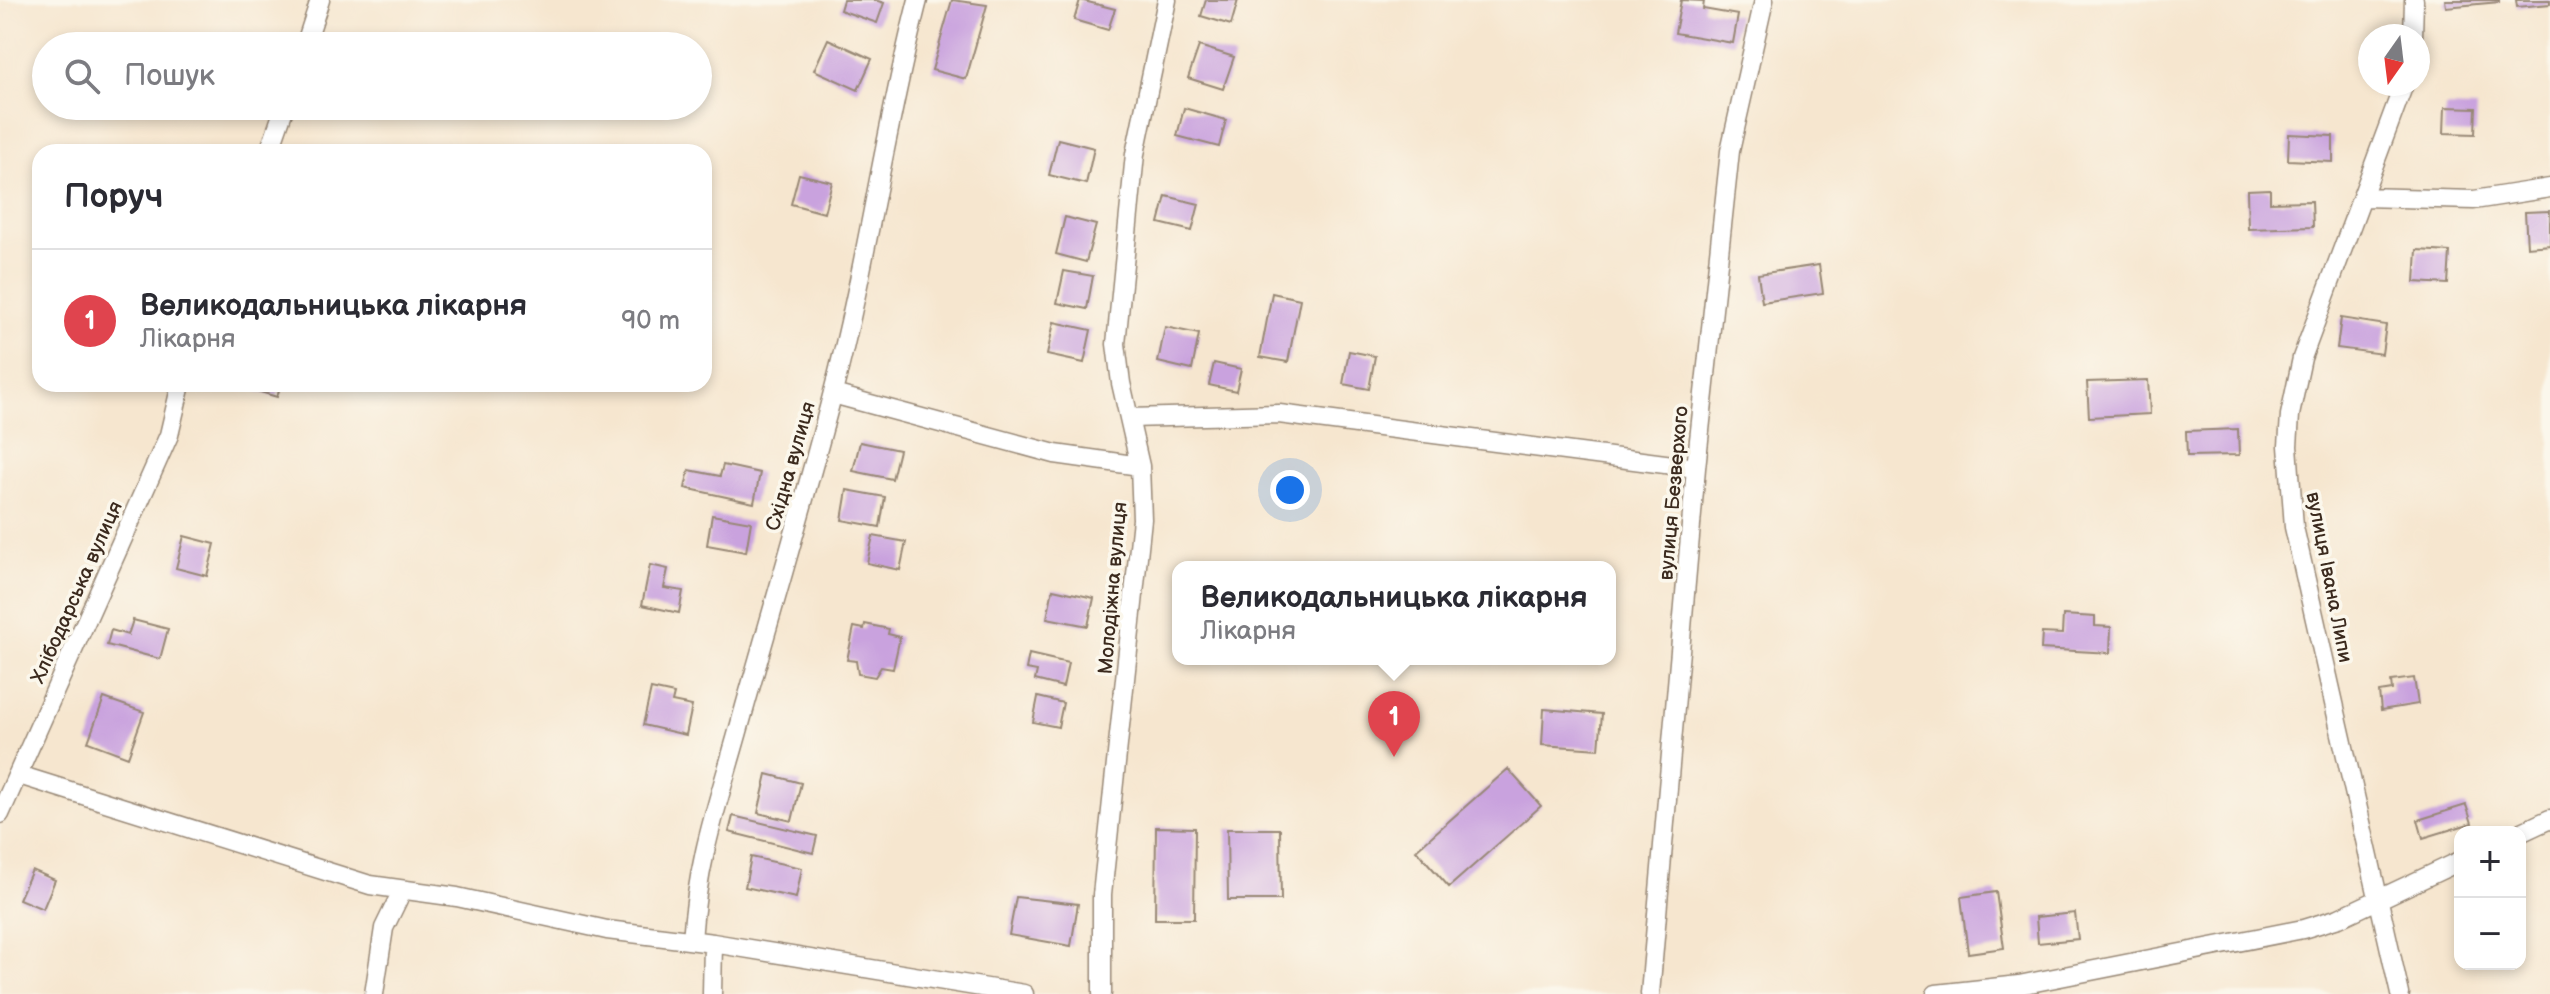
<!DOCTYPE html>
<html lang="uk">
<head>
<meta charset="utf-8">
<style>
  :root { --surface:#fff; --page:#f7f7f7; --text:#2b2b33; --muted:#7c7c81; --line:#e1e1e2; --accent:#b5179e }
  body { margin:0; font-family:"Balsamiq Sans",sans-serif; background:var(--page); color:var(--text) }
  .controls { position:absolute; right:24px; bottom:24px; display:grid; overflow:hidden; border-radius:16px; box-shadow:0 4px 12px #0003 }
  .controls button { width:72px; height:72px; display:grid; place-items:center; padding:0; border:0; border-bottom:2px solid var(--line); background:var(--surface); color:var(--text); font:40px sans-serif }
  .compass { position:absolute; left:2358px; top:24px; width:72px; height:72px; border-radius:50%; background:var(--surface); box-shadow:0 4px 12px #0003; rotate:194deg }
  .you { position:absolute; left:1290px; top:490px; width:28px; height:28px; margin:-20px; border:6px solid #fff; border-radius:50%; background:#1a73e8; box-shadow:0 0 0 12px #1a73e833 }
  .badge { display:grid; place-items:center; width:52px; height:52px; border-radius:50%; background:var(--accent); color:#fff; font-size:26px; font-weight:700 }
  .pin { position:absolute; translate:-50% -66px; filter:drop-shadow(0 2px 4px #0008) }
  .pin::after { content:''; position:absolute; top:42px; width:28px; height:24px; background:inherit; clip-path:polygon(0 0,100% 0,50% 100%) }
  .popup { position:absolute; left:1172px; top:561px; width:444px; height:104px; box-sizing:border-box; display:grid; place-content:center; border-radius:16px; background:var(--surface); filter:drop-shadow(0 2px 6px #0005); font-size:26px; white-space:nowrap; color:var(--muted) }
  .popup b { font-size:30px; color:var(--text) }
  .popup::after { content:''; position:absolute; left:50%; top:100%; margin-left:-16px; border:16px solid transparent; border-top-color:var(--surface) }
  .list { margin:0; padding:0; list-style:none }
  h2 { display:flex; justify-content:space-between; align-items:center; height:104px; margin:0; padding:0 32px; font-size:34px }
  h2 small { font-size:26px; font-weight:400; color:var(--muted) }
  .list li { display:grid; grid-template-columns:52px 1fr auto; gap:24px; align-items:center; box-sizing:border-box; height:144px; padding:0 32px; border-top:2px solid var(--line) }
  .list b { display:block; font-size:30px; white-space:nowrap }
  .list p { margin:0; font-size:26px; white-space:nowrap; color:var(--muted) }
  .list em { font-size:26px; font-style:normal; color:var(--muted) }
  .icon { flex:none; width:44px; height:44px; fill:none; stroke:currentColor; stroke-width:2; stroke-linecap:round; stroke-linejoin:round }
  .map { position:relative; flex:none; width:2550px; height:994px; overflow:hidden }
  .search { position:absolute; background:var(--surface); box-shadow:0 4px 12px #0003; left:32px; top:32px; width:680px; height:88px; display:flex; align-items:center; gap:20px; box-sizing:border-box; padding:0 28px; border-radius:44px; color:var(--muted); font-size:30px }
  .panel { position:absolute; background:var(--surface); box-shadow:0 4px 12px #0003; left:32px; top:144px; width:680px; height:248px; border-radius:24px }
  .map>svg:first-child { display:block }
  .building { fill:#c9a2de }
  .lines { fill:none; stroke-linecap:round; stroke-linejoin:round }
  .street-casing { stroke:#988876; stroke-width:21 }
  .street { stroke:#fff; stroke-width:18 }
  .labels { text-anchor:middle; stroke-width:7; stroke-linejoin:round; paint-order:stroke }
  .street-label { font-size:20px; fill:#3b2a1e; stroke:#fbf7ec }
</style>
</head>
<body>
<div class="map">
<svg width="2550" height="994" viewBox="0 0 2550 994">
  <rect width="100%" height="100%" fill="#fbf7ec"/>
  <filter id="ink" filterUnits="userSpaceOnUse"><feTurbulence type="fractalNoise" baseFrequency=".0125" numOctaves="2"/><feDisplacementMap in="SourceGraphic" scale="16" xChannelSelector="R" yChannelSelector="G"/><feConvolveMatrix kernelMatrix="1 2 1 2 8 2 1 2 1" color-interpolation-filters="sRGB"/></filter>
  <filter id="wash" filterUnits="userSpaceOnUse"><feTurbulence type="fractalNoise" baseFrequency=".006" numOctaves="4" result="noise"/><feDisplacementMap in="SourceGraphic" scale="32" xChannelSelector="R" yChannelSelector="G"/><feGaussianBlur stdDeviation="1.8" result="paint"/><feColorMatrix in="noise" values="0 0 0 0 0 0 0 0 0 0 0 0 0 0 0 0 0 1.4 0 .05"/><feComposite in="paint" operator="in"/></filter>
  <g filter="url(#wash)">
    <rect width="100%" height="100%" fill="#f6e6cf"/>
    <g id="blocks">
      <path class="building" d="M843,0H875L884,3L877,23L840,10Z
        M952,0L987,5L966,79L932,70Z
        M1080,0L1115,9L1108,30L1074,20Z
        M1206,0H1238L1231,25L1201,16Z
        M1681,0L1704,1L1703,9L1738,15L1733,43L1675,33Z
        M2445,0H2499V2L2446,7Z
        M2516,0H2550V4L2517,7Z
        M828,39L872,59L858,90L814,70Z
        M1199,46L1234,57L1223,89L1188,78Z
        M2445,107L2476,108L2475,134L2444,133Z
        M1184,108L1226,120L1219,147L1177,136Z
        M2289,134L2333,136V162L2288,160Z
        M1058,139L1094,148L1086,184L1049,175Z
        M799,174L832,182L824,213L791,204Z
        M2270,189V202L2312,201L2313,227L2248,229L2247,190Z
        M1166,196L1199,204L1192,231L1159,223Z
        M2550,211V245L2527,247L2525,212Z
        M1065,217L1096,225L1086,262L1056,254Z
        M2417,250L2450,252L2448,284L2415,282Z
        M1819,265L1823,293L1762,302L1758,274Z
        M1064,271L1093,276L1087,309L1057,303Z
        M1272,293L1300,299L1288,362L1260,357Z
        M2341,318L2386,325L2382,354L2337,348Z
        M1054,322L1091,330L1084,363L1047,355Z
        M1165,327L1199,334L1192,370L1158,362Z
        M1349,351L1375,356L1369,389L1343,384Z
        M1214,363L1241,369L1236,391L1209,385Z
        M2148,380L2150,414L2089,417L2087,382Z
        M248,384H281L277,397L247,388Z
        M2238,429L2239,455L2187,456L2186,431Z
        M860,442L899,450L892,479L853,471Z
        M723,465L760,473L754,503L685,488L689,470L720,476Z
        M847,490L885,497L880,527L842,520Z
        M712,515L751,522L746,552L707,545Z
        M184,536L215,544L207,576L176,568Z
        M873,536L906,542L900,570L867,563Z
        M650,565L668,569L664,588L683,591L679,613L642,605Z
        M1053,589L1094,598L1088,626L1047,618Z
        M2063,615L2095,617V626L2111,627L2110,653L2041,649L2042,633L2062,634Z
        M133,620L168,629L160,659L107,645L111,630L128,635Z
        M865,624L889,629L888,634L900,637L893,669L881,667L875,677L858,674L856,661L847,660L854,627L864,629Z
        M1029,654L1068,663L1063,687L1035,680L1037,671L1026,669Z
        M2414,678L2418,704L2381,710L2379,692L2392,690L2391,681Z
        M651,689L674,694L672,702L692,706L686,735L643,725Z
        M1038,697L1063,703L1058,727L1033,722Z
        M104,698L144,712L128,757L88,742Z
        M1544,709L1602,714L1599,749L1542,745Z
        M1508,769L1541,806L1449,887L1416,850Z
        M767,774L801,783L792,821L758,813Z
        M2466,805L2472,823L2423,838L2418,820Z
        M733,816L817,836L813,853L729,832Z
        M1156,827L1195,828L1194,919H1155Z
        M1227,829H1280L1281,900H1228Z
        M751,857L802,868L796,898L745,887Z
        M32,870L55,880L43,909L19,899Z
        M1996,892L2004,948L1968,953L1961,897Z
        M1016,897L1078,904L1071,946L1009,935Z
        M2075,913L2078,939L2038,943L2036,917Z"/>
    </g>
  </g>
  <g filter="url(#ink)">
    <use href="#blocks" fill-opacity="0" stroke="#988876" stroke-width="2"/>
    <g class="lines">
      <defs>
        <path id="street" d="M2413,36L2414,0
          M305,46L320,0
          M269,152L285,106
          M2363,197L2474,200L2550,188
          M833,394L1055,454L1140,466
          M1130,418L1279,414L1696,468
          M19,775L370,885L457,897L607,930L713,943L1024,994
          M0,814L169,435L181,384
          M2520,833L2550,819
          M692,940C698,854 720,798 742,717C772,610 804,503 832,396C867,265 884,131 918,0
          M374,994L384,928L402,891
          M712,994L713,943
          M1102,994V895L1142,519L1140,466L1121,383L1116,344L1135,154L1167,0
          M1650,994L1696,468L1730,151L1764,0
          M1936,994L2019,985L2303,929L2339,918L2460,861
          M2400,994L2294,527L2288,446L2290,415L2302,358L2404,84"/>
      </defs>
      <use href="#street" class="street-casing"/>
      <use href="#street" class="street"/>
    </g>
  </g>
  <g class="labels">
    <g class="street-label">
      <text transform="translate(790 466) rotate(-74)" y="7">Східна вулиця</text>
      <text transform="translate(1673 493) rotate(-85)" y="7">вулиця Безверхого</text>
      <text transform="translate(2330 577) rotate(79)" y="7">вулиця Івана Липи</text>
      <text transform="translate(1112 588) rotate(-85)" y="7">Молодіжна вулиця</text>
      <text transform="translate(76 592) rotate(-66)" y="7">Хлібодарська вулиця</text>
    </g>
  </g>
</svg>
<div class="controls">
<button>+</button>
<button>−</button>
</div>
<svg class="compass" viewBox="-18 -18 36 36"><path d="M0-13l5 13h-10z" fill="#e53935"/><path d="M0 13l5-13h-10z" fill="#7c7c81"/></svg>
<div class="you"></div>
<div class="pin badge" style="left:1394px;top:757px;background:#e0444e">1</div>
<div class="popup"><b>Великодальницька лікарня</b>Лікарня</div>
<div class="search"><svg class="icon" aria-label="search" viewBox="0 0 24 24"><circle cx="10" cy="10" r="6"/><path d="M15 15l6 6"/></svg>Пошук</div>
<section class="panel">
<h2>Поруч<small></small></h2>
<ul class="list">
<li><span class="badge" style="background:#e0444e">1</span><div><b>Великодальницька лікарня</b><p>Лікарня</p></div><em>90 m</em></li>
</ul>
</section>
</div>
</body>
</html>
